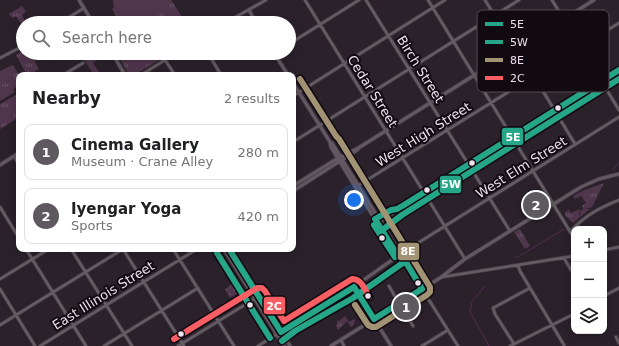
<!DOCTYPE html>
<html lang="en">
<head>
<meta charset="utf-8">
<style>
  :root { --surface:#fff; --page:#f6f6f6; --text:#202124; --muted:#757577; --line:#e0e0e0; --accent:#5e595f }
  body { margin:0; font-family:"DejaVu Sans",sans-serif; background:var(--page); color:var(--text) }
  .controls { position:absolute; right:12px; bottom:12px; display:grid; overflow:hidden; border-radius:8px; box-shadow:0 2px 10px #0003 }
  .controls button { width:36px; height:36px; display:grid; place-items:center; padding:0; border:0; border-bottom:1px solid var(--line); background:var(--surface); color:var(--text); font:20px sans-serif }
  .you { position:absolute; left:354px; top:200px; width:14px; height:14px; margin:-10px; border:3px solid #fff; border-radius:50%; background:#1a73e8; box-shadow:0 0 0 6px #1a73e833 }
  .badge { display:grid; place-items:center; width:26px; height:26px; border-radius:50%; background:var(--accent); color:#fff; font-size:13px; font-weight:700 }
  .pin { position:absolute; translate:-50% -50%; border:2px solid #fff; box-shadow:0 1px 4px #0006 }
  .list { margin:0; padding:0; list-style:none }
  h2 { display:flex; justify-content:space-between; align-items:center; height:52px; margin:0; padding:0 16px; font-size:17px }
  h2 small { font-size:13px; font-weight:400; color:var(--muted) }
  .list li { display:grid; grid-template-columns:26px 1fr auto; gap:12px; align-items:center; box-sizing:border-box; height:56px; margin:0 8px 8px; padding:0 8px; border:1px solid var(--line); border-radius:8px }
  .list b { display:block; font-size:15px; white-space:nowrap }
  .list p { margin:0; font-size:13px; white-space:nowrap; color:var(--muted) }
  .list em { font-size:13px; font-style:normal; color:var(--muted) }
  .icon { flex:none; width:22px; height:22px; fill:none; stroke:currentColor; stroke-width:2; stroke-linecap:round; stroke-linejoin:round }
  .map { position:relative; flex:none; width:619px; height:346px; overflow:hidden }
  .search { position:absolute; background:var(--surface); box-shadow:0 2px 10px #0003; left:16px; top:16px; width:280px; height:44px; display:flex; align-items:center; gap:10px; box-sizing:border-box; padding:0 14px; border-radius:22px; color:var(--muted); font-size:15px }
  .panel { position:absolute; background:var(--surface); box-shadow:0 2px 10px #0003; left:16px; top:72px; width:280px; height:180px; border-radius:8px }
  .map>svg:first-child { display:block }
  .grass { fill:url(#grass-tufts) }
  .park { fill:url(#park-dots) }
  .garden { fill:#50364d }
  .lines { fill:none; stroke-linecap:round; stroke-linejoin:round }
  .stream { stroke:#542b51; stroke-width:1 }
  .street-casing { stroke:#463e45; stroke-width:4 }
  .secondary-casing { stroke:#463e45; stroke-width:4.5 }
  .street { stroke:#645c63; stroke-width:2.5 }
  .secondary { stroke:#635862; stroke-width:3 }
  .bus-1-casing { stroke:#120a11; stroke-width:9 }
  .bus-2-casing { stroke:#120a11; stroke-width:9 }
  .bus-3-casing { stroke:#120a11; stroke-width:9 }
  .bus-4-casing { stroke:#120a11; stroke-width:9 }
  .bus-1 { stroke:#26a689; stroke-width:6 }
  .bus-2 { stroke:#26a689; stroke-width:6 }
  .bus-3 { stroke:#a29375; stroke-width:6 }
  .bus-4 { stroke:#f85f64; stroke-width:6 }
  .bus-dot { fill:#ede1eb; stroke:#120a11; stroke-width:1.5 }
  .labels { text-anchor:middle; stroke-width:4; stroke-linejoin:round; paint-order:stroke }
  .street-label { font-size:13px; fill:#ede1eb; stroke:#120a11 }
  .key { fill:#120a11; stroke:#544a52; stroke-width:1 }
  .key-label { font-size:11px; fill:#ede1eb }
  .line-badge { stroke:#120a11; stroke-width:1.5 }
  .badge-label { font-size:11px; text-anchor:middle; font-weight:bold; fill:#fff }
</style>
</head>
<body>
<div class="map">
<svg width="619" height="346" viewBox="0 0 619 346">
  <defs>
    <pattern id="grass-tufts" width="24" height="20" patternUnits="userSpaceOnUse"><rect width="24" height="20" fill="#50364d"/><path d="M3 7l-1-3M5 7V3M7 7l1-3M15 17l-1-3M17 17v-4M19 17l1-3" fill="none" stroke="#6a5367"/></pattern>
    <pattern id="park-dots" width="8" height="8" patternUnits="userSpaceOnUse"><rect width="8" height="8" fill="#50364d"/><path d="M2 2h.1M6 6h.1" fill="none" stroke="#6a5367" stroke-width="1.8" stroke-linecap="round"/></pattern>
  </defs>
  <rect width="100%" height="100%" fill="#2a212a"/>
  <path class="grass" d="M113,0H171L186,23H120L112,9L114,8Z
    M22,6L26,12L22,15L26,23H23V27L16,16L12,18L9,14Z
    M23,50V53H30L39,69L29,75H27L16,55Z
    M118,53H171L134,75H129L119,57L120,56Z
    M95,54L98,59L93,63L99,72L94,75L84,60Z
    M13,65L19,75V85L13,89L15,92L0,101V71Z
    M19,93V117L0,129V104Z
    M604,183L592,207L589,208H584L590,209L580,217V212L583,209L582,206L586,203L581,196L575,199L573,196L582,191Z
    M580,209L579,214L580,217L573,223L565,215V211L566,212L569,210L571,213Z
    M520,229L530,246L525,249L514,232Z
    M345,316L349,322L354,319L355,321L353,326L351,327L347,321L338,330L336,326L338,320L339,321Z"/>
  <path class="park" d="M239,280L245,289L230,298L225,289Z"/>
  <path class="garden" d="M114,0H152L157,7L156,14L140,23H123L115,10Z
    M177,12L184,23H166L170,18Z"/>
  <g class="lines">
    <path class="stream" d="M613,170L619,162
      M516,258L564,229
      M485,286L472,302L470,312L489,346"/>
    <defs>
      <path id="street" d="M305,0L465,259
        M366,0L510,231
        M428,0L574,238
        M485,0L498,21L532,73L575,144
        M552,0L619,110
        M60,23L84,8
        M225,23L266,0
        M289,44L359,0
        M208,53L221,75
        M0,58L23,46
        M165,60L175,75
        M63,75L83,63
        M141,75L176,53
        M293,96L445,0
        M293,142L519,0
        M14,156L19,165
        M359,185L619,23
        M0,207L19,238
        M570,232C584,216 599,208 619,200
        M26,249L86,346
        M71,249L132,346
        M123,249L184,346
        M173,249L234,346
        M604,250L619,247
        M402,253L619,117
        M564,258L574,275
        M518,265L520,271L564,345
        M442,277L574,256
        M0,279L49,249
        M389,286L397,300
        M0,289L35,346
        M422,289L458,346
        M604,296L619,288
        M402,308L413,326
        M0,325L123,249
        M616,337L619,343
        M341,340L344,346
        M514,344L495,314L493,308L530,288
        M40,346L197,249
        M104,346L198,288
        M178,346L259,296
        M258,346L277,334
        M422,346L448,330
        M510,346L574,314"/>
      <path id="secondary" d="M79,0L93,23
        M249,10L256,23
        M112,53L125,75
        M274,53L288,75
        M293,83L330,142L332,143L422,289
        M330,142L331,147L379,226L398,256L405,261
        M0,165L19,153
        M293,186L335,160L360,147L594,0
        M293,191L357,150L360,147
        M377,218L391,210L397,209
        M377,223L393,213L397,209L619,70
        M224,249L284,346
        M229,249L290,346
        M354,287L391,346
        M278,325L284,326L290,325
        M277,334L291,324L348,291L402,253
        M331,346L440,278L465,259L581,187L599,179L619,174"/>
    </defs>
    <use href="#street" class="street-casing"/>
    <use href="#secondary" class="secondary-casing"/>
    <use href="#street" class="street"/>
    <use href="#secondary" class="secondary"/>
    <defs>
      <path id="bus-1" d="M229,249L281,332
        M354,287L374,319
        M422,289L407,264L398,256L375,219L391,210L397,209L404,205L619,70
        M374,319L422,289
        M281,332L354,287"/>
      <path id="bus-2" d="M374,225L395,257
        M385,228L402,215L619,79
        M217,253L270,338
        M282,341L295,331L353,298L407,260"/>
      <path id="bus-3" d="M300,79L336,136L339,139L430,287V292L427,295L376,327H372L368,325L355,305"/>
      <path id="bus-4" d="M174,339L257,288H262L265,291L284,321L352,279C362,279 365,290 369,297"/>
    </defs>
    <use href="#bus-1" class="bus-1-casing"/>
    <use href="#bus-2" class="bus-2-casing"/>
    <use href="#bus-3" class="bus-3-casing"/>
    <use href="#bus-4" class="bus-4-casing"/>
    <use href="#bus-1" class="bus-1"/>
    <use href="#bus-2" class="bus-2"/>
    <use href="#bus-3" class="bus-3"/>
    <use href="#bus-4" class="bus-4"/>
  </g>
  <g class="bus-dot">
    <circle cx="558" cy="108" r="3.5"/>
    <circle cx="472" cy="163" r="3.5"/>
    <circle cx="427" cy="190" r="3.5"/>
    <circle cx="382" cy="238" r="3.5"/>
    <circle cx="418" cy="283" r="3.5"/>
    <circle cx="368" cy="296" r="3.5"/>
    <circle cx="250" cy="305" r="3.5"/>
    <circle cx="181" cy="334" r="3.5"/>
  </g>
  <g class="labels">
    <g class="street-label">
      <text transform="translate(421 69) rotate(58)" y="5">Birch Street</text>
      <text transform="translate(373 91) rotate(58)" y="5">Cedar Street</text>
      <text transform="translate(423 134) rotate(-32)" y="5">West High Street</text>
      <text transform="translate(521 167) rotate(-32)" y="5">West Elm Street</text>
      <text transform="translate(103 295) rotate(-32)" y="5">East Illinois Street</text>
    </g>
  </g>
  <rect x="477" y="10" width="132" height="82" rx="6" class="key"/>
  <rect x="485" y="22" width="18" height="4" fill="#26a689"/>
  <rect x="485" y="40" width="18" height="4" fill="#26a689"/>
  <rect x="485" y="58" width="18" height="4" fill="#a29375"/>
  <rect x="485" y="76" width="18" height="4" fill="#f85f64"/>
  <g class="key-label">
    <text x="510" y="28">5E</text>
    <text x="510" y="46">5W</text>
    <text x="510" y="64">8E</text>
    <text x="510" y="82">2C</text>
  </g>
  <g class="line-badge">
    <rect x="501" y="127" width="23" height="19" rx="4" fill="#26a689"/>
    <rect x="439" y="175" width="23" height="19" rx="4" fill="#26a689"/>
    <rect x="397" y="242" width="23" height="19" rx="4" fill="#a29375"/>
    <rect x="263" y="296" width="23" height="19" rx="4" fill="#f85f64"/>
  </g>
  <g class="badge-label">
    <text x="513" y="141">5E</text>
    <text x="451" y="188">5W</text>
    <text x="408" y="255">8E</text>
    <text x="274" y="310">2C</text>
  </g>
</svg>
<div class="controls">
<button>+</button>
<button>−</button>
<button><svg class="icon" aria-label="layers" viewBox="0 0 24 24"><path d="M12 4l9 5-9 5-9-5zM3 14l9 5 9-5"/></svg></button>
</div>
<div class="you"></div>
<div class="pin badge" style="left:406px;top:307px">1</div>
<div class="pin badge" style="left:536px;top:205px">2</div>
<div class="search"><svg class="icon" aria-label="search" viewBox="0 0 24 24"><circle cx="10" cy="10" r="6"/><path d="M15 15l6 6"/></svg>Search here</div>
<section class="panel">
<h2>Nearby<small>2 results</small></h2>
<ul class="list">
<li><span class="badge">1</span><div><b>Cinema Gallery</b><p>Museum · Crane Alley</p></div><em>280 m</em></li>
<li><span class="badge">2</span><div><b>Iyengar Yoga</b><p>Sports</p></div><em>420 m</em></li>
</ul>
</section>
</div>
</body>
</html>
